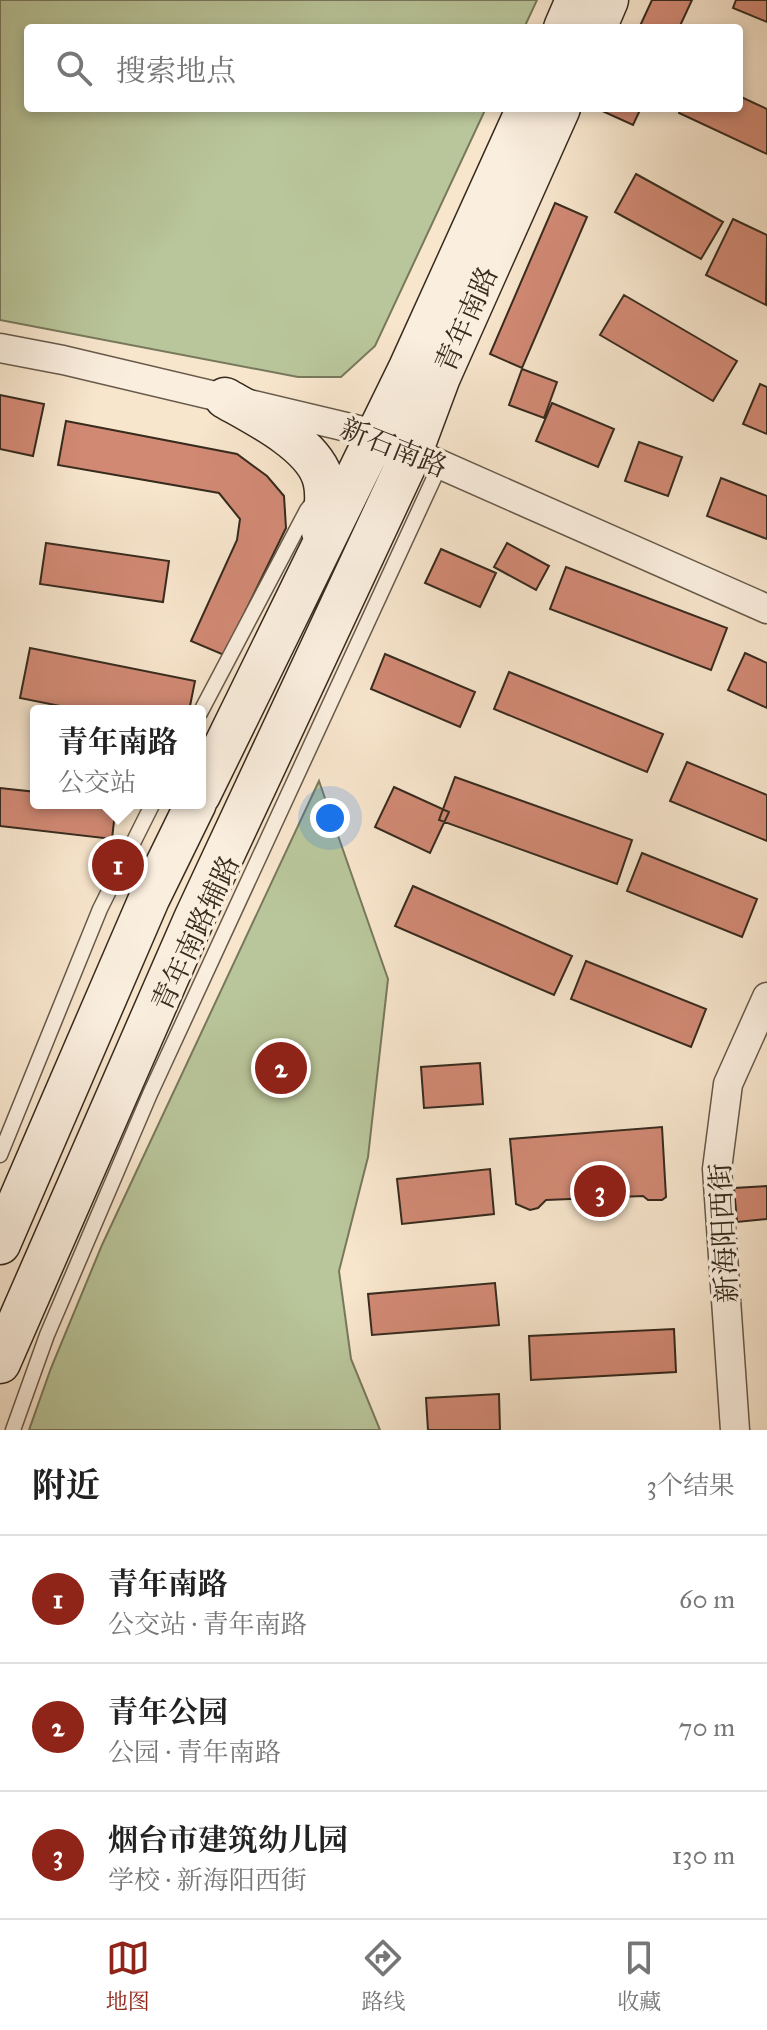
<!DOCTYPE html>
<html lang="zh">
<head>
<meta charset="utf-8">
<style>
  :root { --surface:#fff; --page:#f2f2f2; --text:#222; --muted:#767676; --line:#e0e0e0; --accent:#8f2418 }
  body { margin:0; font-family:"IM FELL Great Primer","Noto Serif SC",serif; background:var(--page); color:var(--text) }
  .you { position:absolute; left:330px; top:818px; width:28px; height:28px; margin:-20px; border:6px solid #fff; border-radius:50%; background:#1a73e8; box-shadow:0 0 0 12px #1a73e833 }
  .badge { display:grid; place-items:center; width:52px; height:52px; border-radius:50%; background:var(--accent); color:#fff; font-size:26px; font-weight:700 }
  .pin { position:absolute; translate:-50% -50%; border:4px solid #fff; box-shadow:0 2px 8px #0006 }
  .popup { position:absolute; left:30px; top:705px; width:176px; height:104px; box-sizing:border-box; display:grid; place-content:center; border-radius:8px; background:var(--surface); filter:drop-shadow(0 2px 6px #0005); font-size:26px; white-space:nowrap; color:var(--muted) }
  .popup b { font-size:30px; color:var(--text) }
  .popup::after { content:''; position:absolute; left:50%; top:100%; margin-left:-16px; border:16px solid transparent; border-top-color:var(--surface) }
  .list { margin:0; padding:0; list-style:none }
  h2 { display:flex; justify-content:space-between; align-items:center; height:104px; margin:0; padding:0 32px; font-size:34px }
  h2 small { font-size:26px; font-weight:400; color:var(--muted) }
  .list li { display:grid; grid-template-columns:52px 1fr auto; gap:24px; align-items:center; box-sizing:border-box; height:128px; padding:0 32px; border-top:2px solid var(--line) }
  .list b { display:block; font-size:30px; white-space:nowrap }
  .list p { margin:0; font-size:26px; white-space:nowrap; color:var(--muted) }
  .list em { font-size:26px; font-style:normal; color:var(--muted) }
  .icon { flex:none; width:44px; height:44px; fill:none; stroke:currentColor; stroke-width:2; stroke-linecap:round; stroke-linejoin:round }
  .map { position:relative; flex:none; width:767px; height:1430px; overflow:hidden }
  .search { position:absolute; background:var(--surface); box-shadow:0 4px 12px #0003; left:24px; right:24px; top:24px; height:88px; display:flex; align-items:center; gap:20px; box-sizing:border-box; padding:0 28px; border-radius:8px; color:var(--muted); font-size:30px }
  .sheet { height:488px; background:var(--surface) }
  nav { display:flex; justify-content:space-around; align-items:center; box-sizing:border-box; height:112px; border-top:2px solid var(--line); background:var(--surface); font-size:22px; color:var(--muted) }
  nav a { display:grid; justify-items:center; gap:4px }
  nav .on { color:var(--accent) }
  .map>svg:first-child { display:block }
  .green { fill:#b9c59a; stroke:#78785c; stroke-width:2 }
  .building { fill:#d18974; stroke:#372b1e; stroke-width:2 }
  .lines { fill:none; stroke-linecap:round; stroke-linejoin:round }
  .lane-casing { stroke:#675a4a; stroke-width:17 }
  .street-casing { stroke:#675a4a; stroke-width:31 }
  .secondary-casing { stroke:#372b1e; stroke-width:43 }
  .lane { stroke:#faeede; stroke-width:14 }
  .street { stroke:#faeede; stroke-width:28 }
  .secondary { stroke:#faeede; stroke-width:40 }
  .labels { text-anchor:middle; stroke-width:7; stroke-linejoin:round; paint-order:stroke }
  .street-label { font-size:28px; fill:#372b1e; stroke:#faeede }
</style>
</head>
<body>
<div class="map">
<svg width="767" height="1430" viewBox="0 0 767 1430">
  <rect width="100%" height="100%" fill="#f7e5cc"/>
  <filter id="stains"><feTurbulence type="fractalNoise" baseFrequency=".0025" numOctaves="4"/><feColorMatrix values="0 0 0 0 .2 0 0 0 0 .09 0 0 0 0 .02 0 0 0 .5 -.17"/></filter>
  <radialGradient id="worn" r=".72"><stop offset=".6" stop-color="#630" stop-opacity="0"/><stop offset="1" stop-color="#630" stop-opacity=".3"/></radialGradient>
  <path class="green" d="M0,0H537L524,28H28V108H486L375,346L341,377H298L0,320Z
    M319,781L388,979L368,1157L339,1271L351,1359L380,1430H29L51,1368L102,1245Z"/>
  <path class="building" d="M652,0H692L679,28H639Z
    M736,0H767V22L733,8Z
    M739,96L767,109V154L679,113L681,108H739Z
    M601,108H641L633,125L600,110Z
    M636,174L723,222L701,259L615,212Z
    M555,203L587,217L522,368L490,354Z
    M733,219L767,235L766,305L706,275Z
    M624,295L737,361L713,401L600,335Z
    M522,369L557,382L544,418L509,405Z
    M760,384L767,387V434L743,424Z
    M0,395L44,404L33,456L0,449Z
    M552,403L614,429L598,467L536,441Z
    M66,421L237,454L267,476L284,496L286,528L224,655L191,641L237,540L240,519L219,493L58,465Z
    M639,442L682,457L668,496L625,481Z
    M721,478L767,496V539L707,516Z
    M46,543L169,561L163,602L40,584Z
    M507,543L549,566L536,590L494,567Z
    M441,549L496,573L480,607L425,583Z
    M566,567L727,628L711,670L550,609Z
    M30,648L195,681L189,711H85L20,698Z
    M745,653L767,663V708L728,690Z
    M385,654L475,692L460,727L371,689Z
    M509,672L663,734L647,772L494,709Z
    M687,762L767,795V841L670,801Z
    M455,777L632,840L617,884L439,820Z
    M394,787L449,812L430,853L375,827Z
    M0,788L36,792V803H116L112,839L0,826Z
    M642,853L757,899L742,937L627,891Z
    M413,886L572,956L554,995L395,926Z
    M586,961L706,1009L691,1047L571,999Z
    M480,1063L483,1104L424,1108L421,1067Z
    M662,1127L666,1197L662,1200H648L643,1196L546,1200L538,1208L530,1210L516,1204L510,1139Z
    M490,1169L494,1214L402,1224L397,1179Z
    M767,1186V1219L737,1222L734,1188Z
    M495,1283L499,1325L372,1335L368,1294Z
    M674,1329L676,1372L531,1380L529,1336Z
    M499,1394L500,1430H428L426,1398Z"/>
  <g class="lines">
    <defs>
      <path id="lane" d="M200,713L307,510L314,501
        M0,1155L100,909L153,803
        M13,1430L47,1335L150,1094L440,465"/>
      <path id="street" d="M0,348L63,360L376,434L412,452L767,609
        M735,1430L717,1169L728,1084L767,997"/>
      <path id="secondary" d="M564,28L576,0
        M596,28L608,0
        M225,398C255,415 310,442 322,476C328,493 324,514 322,532
        M200,795L409,368L527,108
        M0,1244L149,899L196,803
        M0,1363L194,919L412,452L440,377L560,108"/>
    </defs>
    <use href="#lane" class="lane-casing"/>
    <use href="#street" class="street-casing"/>
    <use href="#secondary" class="secondary-casing"/>
    <use href="#lane" class="lane"/>
    <use href="#street" class="street"/>
    <use href="#secondary" class="secondary"/>
  </g>
  <g class="labels">
    <g class="street-label">
      <text transform="translate(466 319) rotate(-66)" y="10">青年南路</text>
      <text transform="translate(394 447) rotate(22)" y="10">新石南路</text>
      <text transform="translate(195 933) rotate(-65)" y="10">青年南路辅路</text>
      <text transform="translate(723 1233) rotate(-93)" y="10">新海阳西街</text>
    </g>
  </g>
  <rect width="100%" height="100%" filter="url(#stains)"/>
  <rect width="100%" height="100%" fill="url(#worn)"/>
</svg>
<div class="you"></div>
<div class="pin badge" style="left:118px;top:865px">1</div>
<div class="popup"><b>青年南路</b>公交站</div>
<div class="pin badge" style="left:281px;top:1068px">2</div>
<div class="pin badge" style="left:600px;top:1191px">3</div>
<div class="search"><svg class="icon" aria-label="search" viewBox="0 0 24 24"><circle cx="10" cy="10" r="6"/><path d="M15 15l6 6"/></svg>搜索地点</div>
</div>
<section class="sheet">
<h2>附近<small>3个结果</small></h2>
<ul class="list">
<li><span class="badge">1</span><div><b>青年南路</b><p>公交站 · 青年南路</p></div><em>60 m</em></li>
<li><span class="badge">2</span><div><b>青年公园</b><p>公园 · 青年南路</p></div><em>70 m</em></li>
<li><span class="badge">3</span><div><b>烟台市建筑幼儿园</b><p>学校 · 新海阳西街</p></div><em>130 m</em></li>
</ul>
</section>
<nav>
<a class="on"><svg class="icon" aria-label="map" viewBox="0 0 24 24"><path d="M3 6l6-2 6 2 6-2v14l-6 2-6-2-6 2zM9 4v14M15 6v14"/></svg>地图</a>
<a><svg class="icon" aria-label="directions" viewBox="0 0 24 24"><path d="M12 3l9 9-9 9-9-9zM9 14v-3h6M13 9l2 2-2 2"/></svg>路线</a>
<a><svg class="icon" aria-label="saved" viewBox="0 0 24 24"><path d="M7 4h10v16l-5-4-5 4z"/></svg>收藏</a>
</nav>
</body>
</html>
